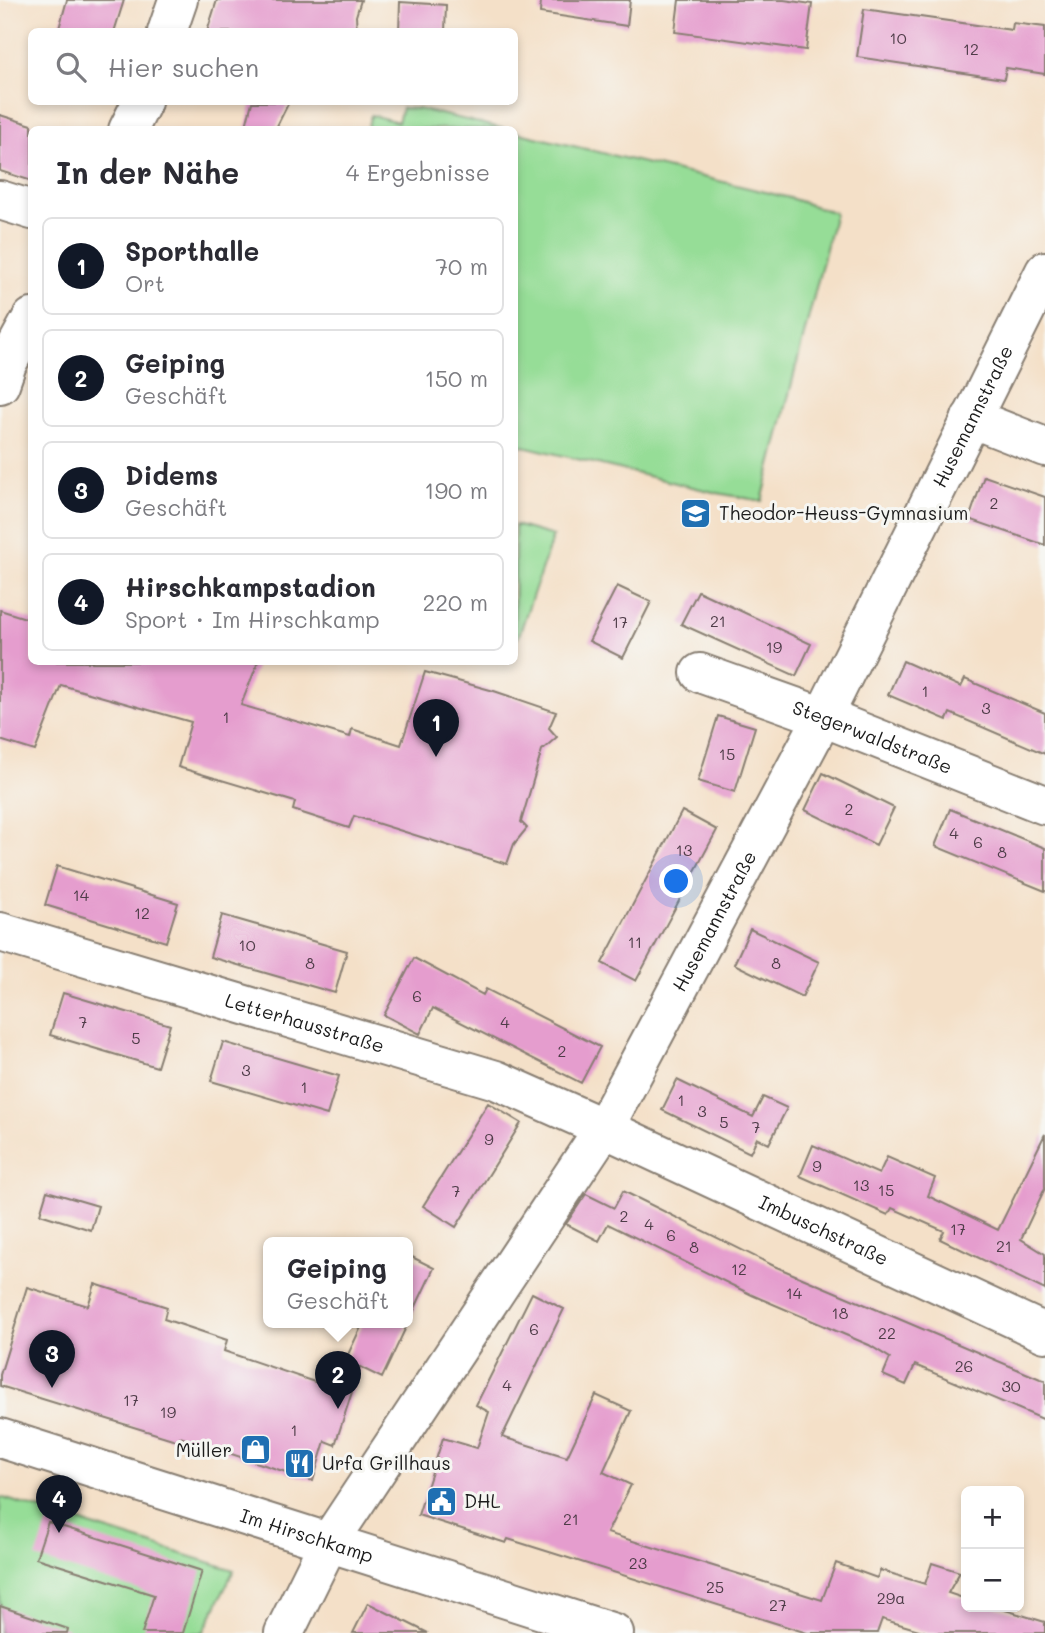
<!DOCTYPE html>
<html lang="de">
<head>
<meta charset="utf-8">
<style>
  :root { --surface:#fff; --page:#f7f7f7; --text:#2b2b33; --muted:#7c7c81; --line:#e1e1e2; --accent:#111827 }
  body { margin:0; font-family:Mali,sans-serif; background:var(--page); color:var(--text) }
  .controls { position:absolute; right:21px; bottom:21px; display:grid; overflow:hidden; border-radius:10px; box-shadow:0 4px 10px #0003 }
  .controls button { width:63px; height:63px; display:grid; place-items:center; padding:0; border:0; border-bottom:2px solid var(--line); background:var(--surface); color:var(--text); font:35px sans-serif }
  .you { position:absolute; left:677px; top:882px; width:24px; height:24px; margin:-18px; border:5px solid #fff; border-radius:50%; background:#1a73e8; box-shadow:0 0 0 10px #1a73e833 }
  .badge { display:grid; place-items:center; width:46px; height:46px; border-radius:50%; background:var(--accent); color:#fff; font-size:23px; font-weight:700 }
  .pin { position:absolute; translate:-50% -58px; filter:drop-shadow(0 2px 4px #0008) }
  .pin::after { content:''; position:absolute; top:37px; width:24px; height:21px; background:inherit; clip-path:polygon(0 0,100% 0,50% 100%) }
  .popup { position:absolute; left:263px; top:1237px; width:150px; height:91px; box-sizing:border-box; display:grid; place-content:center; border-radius:10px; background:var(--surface); filter:drop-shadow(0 2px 5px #0005); font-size:23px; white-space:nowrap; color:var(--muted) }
  .popup b { font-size:26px; color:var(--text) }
  .popup::after { content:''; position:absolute; left:50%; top:100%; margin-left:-14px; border:14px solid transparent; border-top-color:var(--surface) }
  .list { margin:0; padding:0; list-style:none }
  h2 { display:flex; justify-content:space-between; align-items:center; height:91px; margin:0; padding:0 28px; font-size:30px }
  h2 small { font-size:23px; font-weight:400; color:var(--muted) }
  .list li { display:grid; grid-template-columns:46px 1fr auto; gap:21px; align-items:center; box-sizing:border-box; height:98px; margin:0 14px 14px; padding:0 14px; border:2px solid var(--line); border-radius:10px }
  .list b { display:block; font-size:26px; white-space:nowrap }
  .list p { margin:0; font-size:23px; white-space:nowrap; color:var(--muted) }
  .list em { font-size:23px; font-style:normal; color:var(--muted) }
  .icon { flex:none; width:38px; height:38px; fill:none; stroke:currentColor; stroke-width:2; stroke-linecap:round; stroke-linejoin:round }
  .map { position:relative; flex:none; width:1045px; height:1633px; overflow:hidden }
  .search { position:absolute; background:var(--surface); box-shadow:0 4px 10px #0003; left:28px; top:28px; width:490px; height:77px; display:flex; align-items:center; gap:18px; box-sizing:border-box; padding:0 24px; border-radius:10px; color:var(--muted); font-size:26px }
  .panel { position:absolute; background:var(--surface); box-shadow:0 4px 10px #0003; left:28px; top:126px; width:490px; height:539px; border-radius:10px }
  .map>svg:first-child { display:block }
  .green { fill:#96dd97; stroke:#597c5a; stroke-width:2 }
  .building { fill:#e59dce }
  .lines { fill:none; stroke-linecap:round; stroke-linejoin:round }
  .minor-casing { stroke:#887e72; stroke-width:42 }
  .minor { stroke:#fff; stroke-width:38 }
  .labels { text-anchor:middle; stroke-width:6; stroke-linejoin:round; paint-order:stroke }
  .number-label { font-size:16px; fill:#4e3c48 }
  .street-label { font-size:19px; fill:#1c1c1c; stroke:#f6f6f2 }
  .poi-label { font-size:19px; fill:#1c1c1c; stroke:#f6f6f2; text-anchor:start }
</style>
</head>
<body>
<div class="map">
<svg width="1045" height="1633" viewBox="0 0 1045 1633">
  <rect width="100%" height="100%" fill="#f6f6f2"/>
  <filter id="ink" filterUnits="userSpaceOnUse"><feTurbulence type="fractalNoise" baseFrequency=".0143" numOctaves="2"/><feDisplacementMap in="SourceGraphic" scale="14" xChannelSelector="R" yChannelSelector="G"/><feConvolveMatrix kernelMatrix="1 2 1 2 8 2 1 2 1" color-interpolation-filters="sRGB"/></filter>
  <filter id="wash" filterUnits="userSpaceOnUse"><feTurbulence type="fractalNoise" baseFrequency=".00686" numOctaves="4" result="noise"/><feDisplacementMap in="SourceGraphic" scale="28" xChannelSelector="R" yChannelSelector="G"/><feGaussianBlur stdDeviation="1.57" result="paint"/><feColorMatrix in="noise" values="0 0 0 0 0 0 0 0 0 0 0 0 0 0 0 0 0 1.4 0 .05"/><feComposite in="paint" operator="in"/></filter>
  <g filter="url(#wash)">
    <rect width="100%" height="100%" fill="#f4e0c8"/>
    <path class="green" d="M402,108L419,109L505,129H367L371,115L398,122Z
      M515,132L790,198L835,213L762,501L717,493L515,444Z
      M515,525L553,536L518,638L514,637Z
      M0,1497L234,1570L203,1633H0Z"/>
    <g id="blocks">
      <path class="building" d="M67,0H124L114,32H58Z
        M217,0H361L356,16L357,32H207Z
        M541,0H630L627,26L540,13Z
        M679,0H784L812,4L806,50L675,32Z
        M400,2L446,5L445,32H399Z
        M864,9L1012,30L1013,23L1045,27V74L1006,68L1004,79L857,57Z
        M252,102H289L275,130H245Z
        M0,115L32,125V181L0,171Z
        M984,476L1045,497V545L969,519Z
        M617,586L651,602L623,658L589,641Z
        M698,591L811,644L796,676L681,624Z
        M0,610L32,620V662H258L241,705L350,737L352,729L401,745L425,672L494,691L556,712L549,728L557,737L542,750L521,822L527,828L514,844L507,864L354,816L349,828L293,810L295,802L178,767L191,722L61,685L35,751L0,740Z
        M903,661L961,687L965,679L1045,713V754L950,713L947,720L888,695Z
        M718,716L755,727L735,792L698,781Z
        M823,773L894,808L876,845L805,810Z
        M950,809L1045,848V891L935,846Z
        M682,811L717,830L636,981L602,963Z
        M57,866L178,903L166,942L45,905Z
        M222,915L347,951L335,993L210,957Z
        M750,929L819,962L802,997L734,964Z
        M414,958L483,995L486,989L600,1047L581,1083L433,1008L420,1034L384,1015Z
        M63,993L170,1025L157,1067L50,1035Z
        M223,1042L339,1076L327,1115L211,1081Z
        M677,1080L753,1117L763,1097L787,1108L769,1144L757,1138L750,1153L662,1110Z
        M488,1103L521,1123L456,1227L423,1206Z
        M1045,1134V1188L1021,1239L1045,1254V1290L940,1239L944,1231L892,1208L888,1215L800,1176L813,1145L879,1174L887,1157L935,1178L928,1196L998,1230Z
        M47,1191L98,1206L91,1230L40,1214Z
        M623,1191L774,1266L1045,1381V1420L915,1365L906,1385L883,1375L890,1358L869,1345L752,1295L608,1224L599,1241L566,1224L586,1194L614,1208Z
        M408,1255L434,1268L408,1323Z
        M95,1284L167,1307L164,1319L227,1340L224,1351L332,1388L363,1323H408L382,1378L360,1367L335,1445L325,1441L313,1481L180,1437L179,1441L0,1386V1375L27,1287L88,1306Z
        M532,1293L564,1309L502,1437L567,1457L596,1395L631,1411L603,1472L631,1485L607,1533L822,1600L836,1563L877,1578L880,1570L925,1584L932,1563L960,1572L948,1593L966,1599V1607H995L1045,1622V1633H929L882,1619L877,1633H807L508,1539L506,1543L418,1515L443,1438L477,1448L489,1412L476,1405Z
        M48,1522L202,1571L183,1633H142L154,1595L36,1558Z
        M368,1603L428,1633H353Z
        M0,1606L68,1629L67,1633H0Z"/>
    </g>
  </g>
  <g filter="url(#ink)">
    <use href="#blocks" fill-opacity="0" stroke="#887e72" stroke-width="2"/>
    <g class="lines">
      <defs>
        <g id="minor">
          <path d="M167,32L178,0"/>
          <path d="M128,130L142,102"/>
          <path d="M0,200L32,210"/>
          <path d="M0,384L7,364L32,318"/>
          <path d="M971,418L1045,447"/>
          <path id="s1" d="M700,673L823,717L1045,805"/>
          <path id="s2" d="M0,932L496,1080L604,1128L1045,1333"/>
          <path id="s3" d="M0,1438L614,1633"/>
          <path id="s4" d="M284,1633L329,1542L604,1128L823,717L1045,271"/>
        </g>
      </defs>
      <use href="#minor" class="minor-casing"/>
      <use href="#minor" class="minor"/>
    </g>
  </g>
  <defs>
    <symbol id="school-square" viewBox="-11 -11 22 22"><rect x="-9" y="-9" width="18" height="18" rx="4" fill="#1f6fb2" stroke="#f6f6f2"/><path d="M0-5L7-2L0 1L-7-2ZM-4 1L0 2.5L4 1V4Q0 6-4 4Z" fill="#fff"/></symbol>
    <symbol id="shop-square" viewBox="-11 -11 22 22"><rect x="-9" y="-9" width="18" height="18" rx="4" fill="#1f6fb2" stroke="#f6f6f2"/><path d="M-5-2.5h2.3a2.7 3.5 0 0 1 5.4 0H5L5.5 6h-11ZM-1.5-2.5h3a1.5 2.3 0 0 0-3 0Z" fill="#fff"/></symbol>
    <symbol id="restaurant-square" viewBox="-11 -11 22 22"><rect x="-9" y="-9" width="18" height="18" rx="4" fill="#1f6fb2" stroke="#f6f6f2"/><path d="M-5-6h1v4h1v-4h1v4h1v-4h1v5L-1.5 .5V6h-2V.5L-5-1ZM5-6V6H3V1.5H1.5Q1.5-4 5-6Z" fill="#fff"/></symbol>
    <symbol id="civic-square" viewBox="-11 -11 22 22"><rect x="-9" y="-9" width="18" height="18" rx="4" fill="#1f6fb2" stroke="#f6f6f2"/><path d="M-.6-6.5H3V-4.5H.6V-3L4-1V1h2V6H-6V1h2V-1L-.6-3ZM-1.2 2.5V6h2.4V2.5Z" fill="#fff"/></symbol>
  </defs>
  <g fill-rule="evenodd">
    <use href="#school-square" x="678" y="496" width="35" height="35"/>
    <use href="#shop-square" x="238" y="1432" width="35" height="35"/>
    <use href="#restaurant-square" x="282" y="1446" width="35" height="35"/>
    <use href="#civic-square" x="424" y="1484" width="35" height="35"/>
  </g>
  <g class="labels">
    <g class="number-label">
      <text x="898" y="44">10</text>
      <text x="971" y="55">12</text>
      <text x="994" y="509">2</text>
      <text x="718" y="627">21</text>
      <text x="620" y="628">17</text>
      <text x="774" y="653">19</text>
      <text x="925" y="697">1</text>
      <text x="986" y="714">3</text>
      <text x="226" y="723">1</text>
      <text x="727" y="760">15</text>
      <text x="849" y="815">2</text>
      <text x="954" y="839">4</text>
      <text x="978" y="848">6</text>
      <text x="684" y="856">13</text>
      <text x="1002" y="858">8</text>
      <text x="81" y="901">14</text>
      <text x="142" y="919">12</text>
      <text x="635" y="948">11</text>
      <text x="247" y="951">10</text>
      <text x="310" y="969">8</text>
      <text x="776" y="969">8</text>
      <text x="417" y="1002">6</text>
      <text x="83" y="1028">7</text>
      <text x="505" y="1028">4</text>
      <text x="136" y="1044">5</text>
      <text x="562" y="1057">2</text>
      <text x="246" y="1076">3</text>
      <text x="304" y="1093">1</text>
      <text x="681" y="1106">1</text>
      <text x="702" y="1117">3</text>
      <text x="724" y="1128">5</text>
      <text x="756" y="1133">7</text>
      <text x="489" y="1145">9</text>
      <text x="817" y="1172">9</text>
      <text x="861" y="1191">13</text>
      <text x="886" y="1196">15</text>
      <text x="456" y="1197">7</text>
      <text x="624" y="1222">2</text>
      <text x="649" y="1230">4</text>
      <text x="958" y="1235">17</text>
      <text x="671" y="1241">6</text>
      <text x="1004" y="1252">21</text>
      <text x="694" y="1253">8</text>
      <text x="739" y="1275">12</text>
      <text x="794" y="1299">14</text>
      <text x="840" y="1319">18</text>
      <text x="534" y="1335">6</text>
      <text x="887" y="1339">22</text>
      <text x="964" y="1372">26</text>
      <text x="507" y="1391">4</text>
      <text x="1011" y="1392">30</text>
      <text x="131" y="1406">17</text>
      <text x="168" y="1418">19</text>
      <text x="294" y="1436">1</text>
      <text x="571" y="1525">21</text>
      <text x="638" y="1569">23</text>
      <text x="715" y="1593">25</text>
      <text x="891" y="1604">29a</text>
      <text x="778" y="1611">27</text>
    </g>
    <g class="street-label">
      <text dy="7" stroke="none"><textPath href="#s4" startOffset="1400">Husemannstraße</textPath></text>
      <text dy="7" stroke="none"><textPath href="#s1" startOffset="184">Stegerwaldstraße</textPath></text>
      <text dy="7" stroke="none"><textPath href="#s4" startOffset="833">Husemannstraße</textPath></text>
      <text dy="7" stroke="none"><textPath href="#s2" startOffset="318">Letterhausstraße</textPath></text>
      <text dy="7" stroke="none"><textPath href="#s2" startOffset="878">Imbuschstraße</textPath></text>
      <text dy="7" stroke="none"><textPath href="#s3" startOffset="322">Im Hirschkamp</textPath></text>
    </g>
    <g class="poi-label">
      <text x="719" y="520">Theodor-Heuss-Gymnasium</text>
      <text x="232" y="1457" text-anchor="end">Müller</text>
      <text x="322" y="1470">Urfa Grillhaus</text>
      <text x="464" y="1508">DHL</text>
    </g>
  </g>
</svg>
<div class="controls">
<button>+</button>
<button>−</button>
</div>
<div class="you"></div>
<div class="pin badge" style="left:436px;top:757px">1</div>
<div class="pin badge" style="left:338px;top:1409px">2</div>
<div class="popup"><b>Geiping</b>Geschäft</div>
<div class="pin badge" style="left:52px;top:1388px">3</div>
<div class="pin badge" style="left:59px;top:1533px">4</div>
<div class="search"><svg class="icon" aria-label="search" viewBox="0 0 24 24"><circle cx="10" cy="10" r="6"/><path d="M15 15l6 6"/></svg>Hier suchen</div>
<section class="panel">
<h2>In der Nähe<small>4 Ergebnisse</small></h2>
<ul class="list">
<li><span class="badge">1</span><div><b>Sporthalle</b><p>Ort</p></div><em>70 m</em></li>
<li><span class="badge">2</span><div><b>Geiping</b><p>Geschäft</p></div><em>150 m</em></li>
<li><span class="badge">3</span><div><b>Didems</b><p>Geschäft</p></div><em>190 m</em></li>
<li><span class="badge">4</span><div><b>Hirschkampstadion</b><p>Sport · Im Hirschkamp</p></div><em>220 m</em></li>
</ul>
</section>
</div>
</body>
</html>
